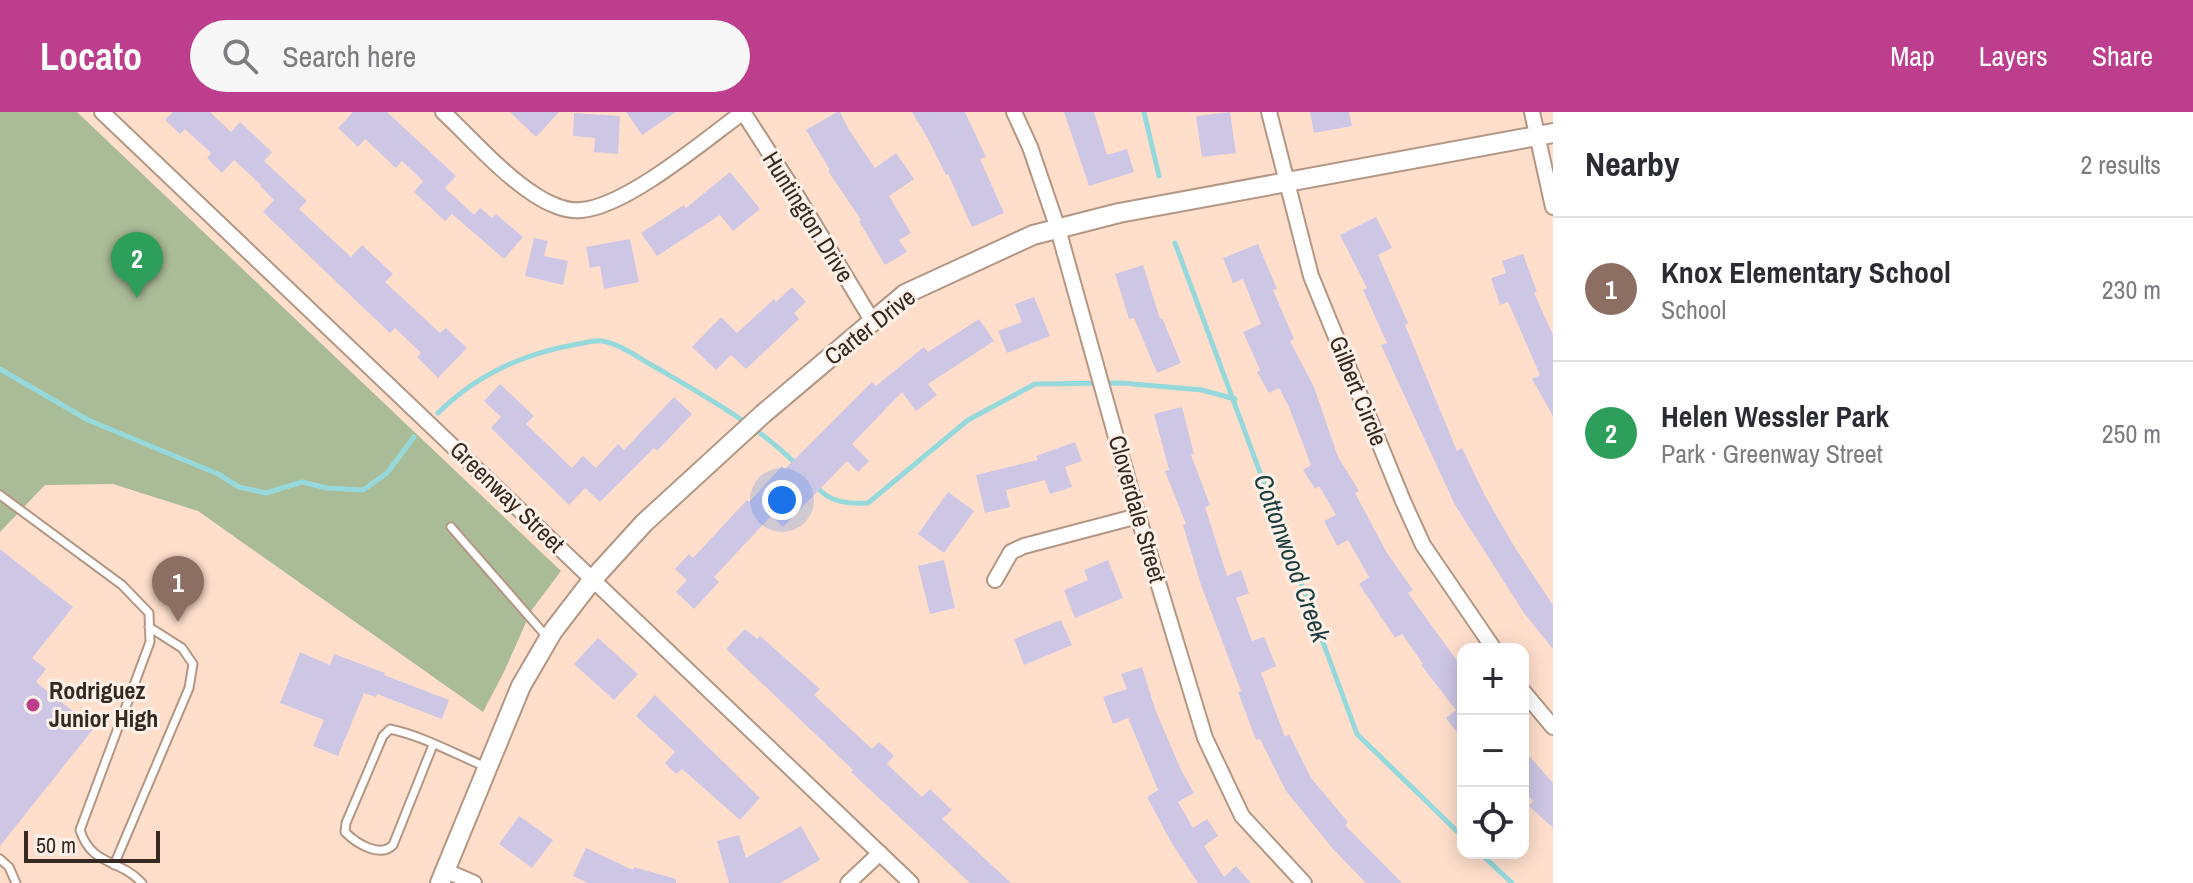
<!DOCTYPE html>
<html lang="en">
<head>
<meta charset="utf-8">
<style>
  :root { --surface:#fff; --page:#f7f7f7; --text:#2b2b33; --muted:#7c7c81; --line:#e1e1e2; --accent:#bc3e8d }
  body { margin:0; font-family:"Archivo Narrow",sans-serif; background:var(--page); color:var(--text) }
  .controls { position:absolute; right:24px; bottom:24px; display:grid; overflow:hidden; border-radius:16px; box-shadow:0 4px 20px #0003 }
  .controls button { width:72px; height:72px; display:grid; place-items:center; padding:0; border:0; border-bottom:2px solid var(--line); background:var(--surface); color:var(--text); font:40px sans-serif }
  .scale { position:absolute; left:24px; bottom:20px; width:136px; box-sizing:border-box; padding-left:8px; border:4px solid #352922; border-top:0; font-size:22px; line-height:28px; white-space:nowrap; color:#352922; -webkit-text-stroke:6px #fef1e9; paint-order:stroke }
  .you { position:absolute; left:782px; top:388px; width:28px; height:28px; margin:-20px; border:6px solid #fff; border-radius:50%; background:#1a73e8; box-shadow:0 0 0 12px #1a73e833 }
  .badge { display:grid; place-items:center; width:52px; height:52px; border-radius:50%; background:var(--accent); color:#fff; font-size:26px; font-weight:700 }
  .pin { position:absolute; translate:-50% -66px; filter:drop-shadow(0 2px 4px #0008) }
  .pin::after { content:''; position:absolute; top:42px; width:28px; height:24px; background:inherit; clip-path:polygon(0 0,100% 0,50% 100%) }
  .list { margin:0; padding:0; list-style:none }
  h2 { display:flex; justify-content:space-between; align-items:center; height:104px; margin:0; padding:0 32px; font-size:34px }
  h2 small { font-size:26px; font-weight:400; color:var(--muted) }
  .list li { display:grid; grid-template-columns:52px 1fr auto; gap:24px; align-items:center; box-sizing:border-box; height:144px; padding:0 32px; border-top:2px solid var(--line) }
  .list b { display:block; font-size:30px; white-space:nowrap }
  .list p { margin:0; font-size:26px; white-space:nowrap; color:var(--muted) }
  .list em { font-size:26px; font-style:normal; color:var(--muted) }
  .icon { flex:none; width:44px; height:44px; fill:none; stroke:currentColor; stroke-width:2; stroke-linecap:round; stroke-linejoin:round }
  .map { position:relative; flex:none; width:1553px; height:771px; overflow:hidden }
  header { display:flex; align-items:center; gap:48px; box-sizing:border-box; height:112px; padding:0 40px; background:var(--accent); color:#fff }
  header strong { font-size:38px }
  nav { display:flex; gap:44px; margin-inline-start:auto; font-size:28px }
  .search { width:560px; height:72px; background:var(--page); display:flex; align-items:center; gap:20px; box-sizing:border-box; padding:0 28px; border-radius:44px; color:var(--muted); font-size:30px }
  main { display:flex }
  aside { flex:1; background:var(--surface) }
  .map>svg:first-child { display:block }
  .green { fill:#aabb97 }
  .lines { fill:none; stroke-linecap:round; stroke-linejoin:round }
  .stream { stroke:#95d9dc; stroke-width:5 }
  .building { fill:#cdc6e5 }
  .service-casing { stroke:#b39684; stroke-width:11 }
  .minor-casing { stroke:#b39684; stroke-width:18 }
  .tertiary-casing { stroke:#b39684; stroke-width:22 }
  .service { stroke:#fff; stroke-width:7 }
  .minor { stroke:#fff; stroke-width:14 }
  .tertiary { stroke:#fff; stroke-width:18 }
  .poi-dot { fill:#bc3e8d; stroke:#fef1e9; stroke-width:3 }
  .labels { text-anchor:middle; stroke-width:6; stroke-linejoin:round; paint-order:stroke }
  .street-label { font-size:24px; fill:#352922; stroke:#fef1e9 }
  .poi-label { font-size:24px; font-weight:bold; fill:#352922; stroke:#fef1e9; text-anchor:start }
  .water-label { font-size:26px; font-style:italic; fill:#1b3d3f; stroke:#fef1e9 }
</style>
</head>
<body>
<header>
<strong>Locato</strong>
<div class="search"><svg class="icon" aria-label="search" viewBox="0 0 24 24"><circle cx="10" cy="10" r="6"/><path d="M15 15l6 6"/></svg>Search here</div>
<nav><a>Map</a><a>Layers</a><a>Share</a></nav>
</header>
<main>
<div class="map">
<svg width="1553" height="771" viewBox="0 0 1553 771">
  <rect width="100%" height="100%" fill="#ffdfcc"/>
  <path class="green" d="M0,0H77L561,459L531,499L504,560L483,600L198,399L113,372L45,373L0,420Z"/>
  <g class="lines">
    <path class="stream" d="M1144,0L1159,64
      M1175,131L1357,622L1463,725
      M0,257L88,308L218,362L239,375L266,381L302,370L327,376L363,378L387,361L414,325
      M438,301C476,263 525,241 578,232C585,231 595,228 602,229C621,232 640,247 657,256C705,284 757,313 797,353
      M817,375C830,391 849,392 868,391L968,308L1035,272L1122,271L1202,278L1235,287
      M1480,741L1512,771"/>
  </g>
  <path class="building" d="M173,0H210L231,20L240,10L272,40L264,49L307,89L299,97L351,145L362,133L393,162L385,170L440,221L446,216L467,236L438,266L417,245L421,241L395,216L390,221L263,100L274,88L260,74L261,73L234,48L222,61L207,46L211,41L185,17L180,22L165,8Z
    M353,0H387L456,64L445,76L474,103L480,96L492,106L496,102L523,125L504,147L452,102L445,109L414,80L423,69L402,49L396,56L365,27L358,35L338,16Z
    M510,0H559L536,25Z
    M626,0H676L642,23Z
    M837,0H840L849,18L875,56L896,41L914,67L889,84L911,121L899,128L907,140L885,153L859,109L861,108L828,59L830,58L806,18Z
    M912,0H965L986,45L980,47L1004,101L972,115L948,62L946,63L928,27Z
    M1064,0H1094L1107,43L1127,37L1134,60L1089,74Z
    M1230,0L1236,41L1202,45L1196,4Z
    M1310,0H1349L1352,14L1314,21Z
    M574,1L620,4L618,42L594,40L595,26L573,24Z
    M730,60L760,97L733,119L720,103L657,144L641,121L684,93L686,96Z
    M1376,105L1392,136L1378,143L1408,211L1405,213L1457,339L1462,336L1484,382L1514,434L1553,493V537L1524,501L1455,393L1381,233L1387,231L1363,178L1367,176L1340,123Z
    M534,126L548,129L544,144L568,149L563,173L525,164Z
    M630,127L639,170L604,177L600,154L590,156L586,135Z
    M1258,132L1277,177L1273,178L1294,227L1290,229L1314,275L1338,345L1359,379L1355,381L1387,441L1413,478L1408,481L1463,557V628L1446,606L1456,598L1421,553L1423,552L1402,522L1395,526L1359,472L1369,465L1348,428L1337,434L1324,409L1336,403L1319,374L1315,377L1303,358L1311,353L1289,295L1279,276L1269,281L1257,260L1260,258L1243,220L1261,212L1243,167L1233,171L1223,146Z
    M1523,142L1537,180L1534,181L1553,223V304L1532,267L1540,263L1508,190L1500,193L1491,166L1506,161L1502,149Z
    M1143,153L1160,207L1162,206L1181,251L1157,261L1134,206L1129,207L1115,162Z
    M792,175L806,190L794,201L799,207L746,257L731,243L716,258L692,235L721,205L737,221L774,187L776,190Z
    M1034,185L1050,224L1007,241L998,219L1022,210L1015,192Z
    M979,207L994,229L928,272L937,283L916,299L902,280L852,332L869,349L858,360L847,349L783,415L771,404L714,465L719,470L694,497L676,480L687,468L675,457L689,442L693,446L747,388L749,390L782,354L785,357L872,270L876,274L924,235L928,240Z
    M500,272L534,304L526,312L572,356L583,344L596,356L618,332L624,338L674,285L692,302L657,339L654,336L600,390L585,376L569,393L491,316L501,305L484,289Z
    M1182,295L1194,342L1191,343L1210,393L1205,395L1227,464L1241,458L1249,481L1236,486L1252,529L1264,525L1276,554L1261,561L1285,625L1289,622L1311,666L1348,710L1345,713L1402,771H1366L1333,737L1286,679L1260,627L1256,628L1238,580L1241,579L1201,473L1183,413L1186,412L1165,359L1169,358L1154,302Z
    M1075,330L1082,349L1065,355L1072,375L1050,382L1045,368L1006,378L1010,395L985,401L976,363L1038,348L1036,344Z
    M948,380L974,399L944,441L918,422Z
    M0,437L73,495L32,546L46,557L36,570L94,616L0,734Z
    M944,448L955,496L930,502L918,454Z
    M1108,448L1123,486L1075,506L1064,478L1088,468L1084,458Z
    M1061,508L1072,533L1024,553L1014,527Z
    M745,517L757,527L760,524L820,577L814,583L872,637L879,630L894,644L887,652L922,685L930,677L952,698L942,707L1011,771H970L851,660L853,658L726,537Z
    M598,526L638,562L614,588L574,552Z
    M300,540L330,553L334,542L385,561L384,563L449,588L442,607L377,582L376,585L364,581L338,644L313,634L324,608L280,591Z
    M1142,555L1155,597L1181,658L1194,681L1178,690L1193,716L1207,707L1218,724L1204,734L1224,765L1236,754L1251,771H1198L1171,730L1147,685L1158,678L1128,606L1113,612L1103,585L1127,577L1121,562Z
    M655,583L760,686L740,708L682,657L676,662L665,651L675,640L636,604Z
    M1523,637L1553,671V716L1529,694L1533,689L1523,678Z
    M519,704L553,728L532,756L499,732Z
    M801,714L820,748L780,771H729L717,729L739,723L746,746Z
    M586,736L633,758L634,755L676,767V771H588L573,764Z"/>
  <g class="lines">
    <defs>
      <path id="service" d="M0,383L122,473L149,501L150,530L80,718C92,755 119,746 142,771
        M451,415L547,525
        M433,633L393,733C380,746 357,732 345,720L346,711L383,624L390,617C423,624 455,642 486,655
        M0,747L9,755L16,771
        M114,753L189,576L193,552L182,536L149,515"/>
      <path id="minor" d="M102,0L911,771
        M443,0C472,27 501,61 535,83C547,91 566,100 581,98C626,95 705,28 743,0
        M743,0L792,76L873,210
        M1014,0L1030,35L1058,117L1138,404L1205,626L1242,704L1304,771
        M1269,0L1311,164L1403,389L1423,433L1494,537
        M1532,0L1553,95
        M995,468L1011,440L1024,434L1138,404
        M1523,579L1553,615
        M446,759L474,771
        M848,771L880,741"/>
      <path id="tertiary" d="M440,771L521,574L553,519L593,467L644,411L763,302L905,182L1033,123L1119,101L1553,21"/>
    </defs>
    <use href="#service" class="service-casing"/>
    <use href="#minor" class="minor-casing"/>
    <use href="#tertiary" class="tertiary-casing"/>
    <use href="#service" class="service"/>
    <use href="#minor" class="minor"/>
    <use href="#tertiary" class="tertiary"/>
  </g>
  <circle class="poi-dot" cx="33" cy="593" r="8"/>
  <g class="labels">
    <g class="street-label">
      <text transform="translate(808 105) rotate(58)" y="8">Huntington Drive</text>
      <text transform="translate(870 215) rotate(-38)" y="8">Carter Drive</text>
      <text transform="translate(1358 279) rotate(68)" y="8">Gilbert Circle</text>
      <text transform="translate(507 385) rotate(44)" y="8">Greenway Street</text>
      <text transform="translate(1137 397) rotate(74)" y="8">Cloverdale Street</text>
    </g>
    <g class="poi-label">
      <text x="49" y="587">Rodriguez<tspan x="49" dy="28">Junior High</tspan></text>
    </g>
    <g class="water-label">
      <text transform="translate(1292 446) rotate(70)" y="9">Cottonwood Creek</text>
    </g>
  </g>
</svg>
<div class="controls">
<button>+</button>
<button>−</button>
<button><svg class="icon" aria-label="locate" viewBox="0 0 24 24"><circle cx="12" cy="12" r="6"/><path d="M12 2v4M12 18v4M2 12h4M18 12h4"/></svg></button>
</div>
<div class="scale">50 m</div>
<div class="you"></div>
<div class="pin badge" style="left:178px;top:510px;background:#8d6e63">1</div>
<div class="pin badge" style="left:137px;top:186px;background:#2e9e5b">2</div>
</div>
<aside>
<h2>Nearby<small>2 results</small></h2>
<ul class="list">
<li><span class="badge" style="background:#8d6e63">1</span><div><b>Knox Elementary School</b><p>School</p></div><em>230 m</em></li>
<li><span class="badge" style="background:#2e9e5b">2</span><div><b>Helen Wessler Park</b><p>Park · Greenway Street</p></div><em>250 m</em></li>
</ul>
</aside>
</main>
</body>
</html>
